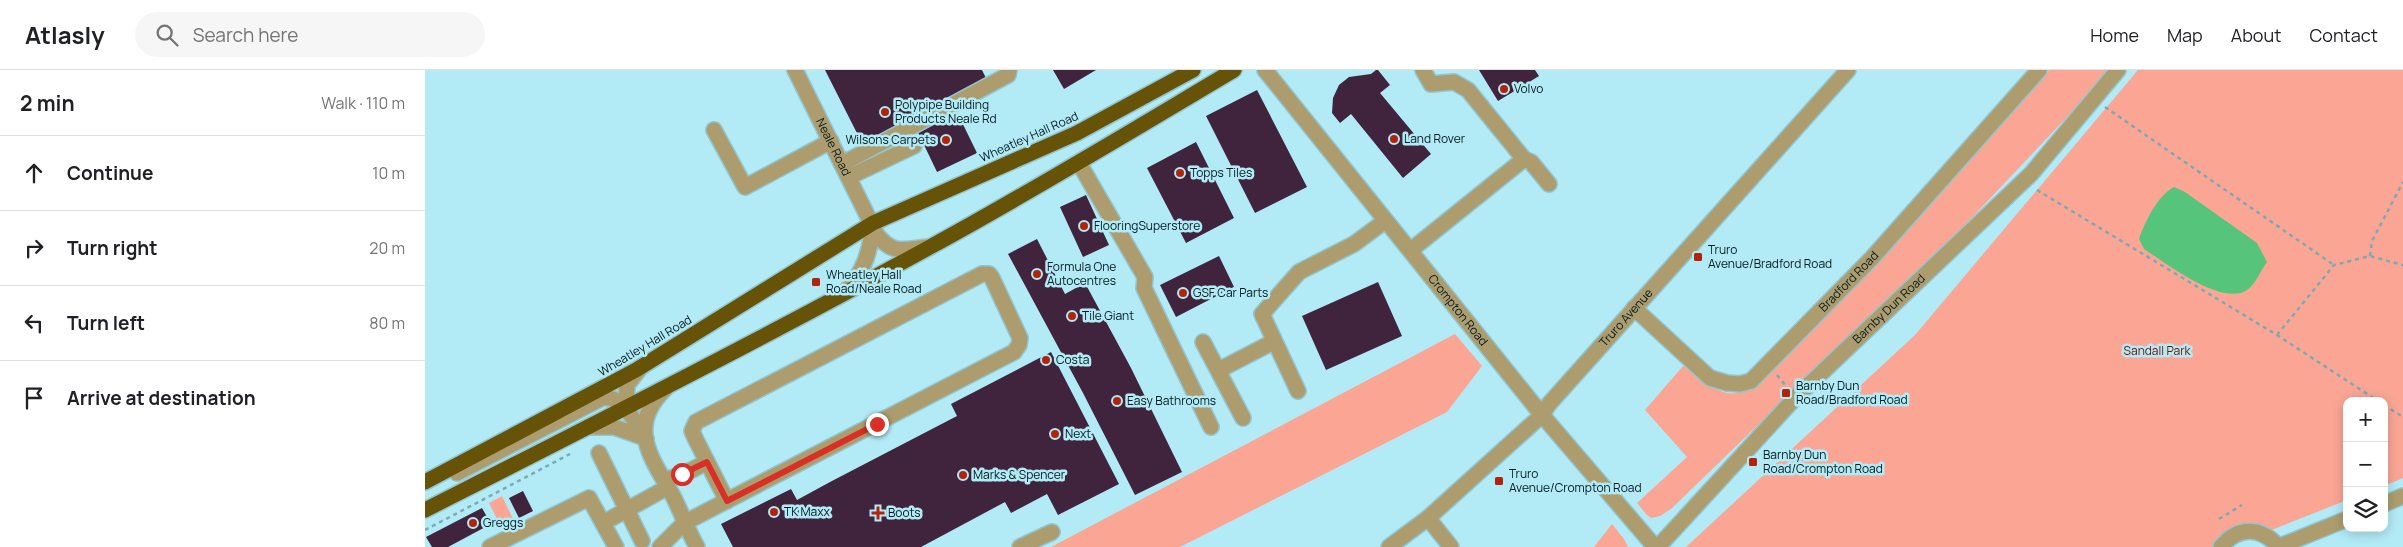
<!DOCTYPE html>
<html lang="en">
<head>
<meta charset="utf-8">
<style>
  :root { --surface:#fff; --page:#f6f6f6; --text:#202124; --muted:#757577; --line:#e0e0e0 }
  body { margin:0; font-family:Manrope,sans-serif; background:var(--page); color:var(--text) }
  .controls { position:absolute; right:15px; bottom:15px; display:grid; overflow:hidden; border-radius:10px; box-shadow:0 2px 12px #0003 }
  .controls button { width:45px; height:45px; display:grid; place-items:center; padding:0; border:0; border-bottom:1px solid var(--line); background:var(--surface); color:var(--text); font:25px sans-serif }
  .stop { position:absolute; width:15px; height:15px; margin:-11px; border:4px solid #d93025; border-radius:50%; background:#fff }
  .stop.end { background:#d93025; border-color:#fff; box-shadow:0 1px 5px #0008 }
  .list { margin:0; padding:0; list-style:none }
  h2 { display:flex; justify-content:space-between; align-items:center; height:65px; margin:0; padding:0 20px; font-size:21px }
  h2 small { font-size:16px; font-weight:400; color:var(--muted) }
  .list li { display:grid; grid-template-columns:32px 1fr auto; gap:15px; align-items:center; box-sizing:border-box; height:75px; padding:0 20px; border-top:1px solid var(--line) }
  .list b { display:block; font-size:19px; white-space:nowrap }
  .list em { font-size:16px; font-style:normal; color:var(--muted) }
  .icon { flex:none; width:28px; height:28px; fill:none; stroke:currentColor; stroke-width:2; stroke-linecap:round; stroke-linejoin:round }
  .map { position:relative; flex:none; width:1978px; height:477px; overflow:hidden }
  header { display:flex; align-items:center; gap:30px; box-sizing:border-box; height:70px; padding:0 25px; background:var(--surface); border-bottom:1px solid var(--line) }
  header strong { font-size:24px }
  nav { display:flex; gap:28px; margin-inline-start:auto; font-size:18px }
  .search { width:350px; height:45px; background:var(--page); display:flex; align-items:center; gap:12px; box-sizing:border-box; padding:0 18px; border-radius:28px; color:var(--muted); font-size:19px }
  main { display:flex }
  aside { flex:1; background:var(--surface) }
  .map>svg:first-child { display:block }
  .green { fill:#fba695 }
  .water { fill:#56c57b }
  .building { fill:#40233c }
  .lines { fill:none; stroke-linecap:round; stroke-linejoin:round }
  .minor-casing { stroke:#93c5cf; stroke-width:18 }
  .highway-casing { stroke:#93c5cf; stroke-width:18 }
  .path { stroke:#7ca9b3; stroke-width:2.5; stroke-dasharray:4 4; stroke-linecap:butt }
  .minor { stroke:#ad9d6e; stroke-width:15 }
  .highway { stroke:#675308; stroke-width:15 }
  .route { stroke:#d93025; stroke-width:6 }
  .poi-dot { fill:#b1240a; stroke:#b2eaf6; stroke-width:2 }
  .labels { text-anchor:middle; stroke-width:5; stroke-linejoin:round; paint-order:stroke }
  .poi-label { font-size:12px; fill:#041a1e; stroke:#b2eaf6; text-anchor:start }
  .street-label { font-size:12px; fill:#041a1e; stroke:#b2eaf6 }
  .park-label { font-size:12px; fill:#7a0f00; stroke:#b2eaf6 }
</style>
</head>
<body>
<header>
<strong>Atlasly</strong>
<div class="search"><svg class="icon" aria-label="search" viewBox="0 0 24 24"><circle cx="10" cy="10" r="6"/><path d="M15 15l6 6"/></svg>Search here</div>
<nav><a>Home</a><a>Map</a><a>About</a><a>Contact</a></nav>
</header>
<main>
<aside>
<h2>2 min<small>Walk · 110 m</small></h2>
<ul class="list">
<li><svg class="icon" aria-label="ahead" viewBox="0 0 24 24"><path d="M12 20V5M6 11l6-6 6 6"/></svg><div><b>Continue</b></div><em>10 m</em></li>
<li><svg class="icon" aria-label="right" viewBox="0 0 24 24"><path d="M7 20v-9h11M14 6l5 5-5 5"/></svg><div><b>Turn right</b></div><em>20 m</em></li>
<li><svg class="icon" aria-label="left" viewBox="0 0 24 24"><path d="M17 20v-9H6M10 6l-5 5 5 5"/></svg><div><b>Turn left</b></div><em>80 m</em></li>
<li><svg class="icon" aria-label="arrive" viewBox="0 0 24 24"><path d="M6 21V4h12l-3 4 3 4H6"/></svg><div><b>Arrive at destination</b></div></li>
</ul>
</aside>
<div class="map">
<svg width="1978" height="477" viewBox="0 0 1978 477">
  <rect width="100%" height="100%" fill="#b2eaf6"/>
  <path class="green" d="M1624,0H1682L1643,46L1538,157L1246,439L1235,446L1226,448L1221,444L1212,433L1262,387L1220,340L1258,296C1271,305 1284,317 1298,322C1320,330 1344,303 1359,290L1502,136Z
    M1713,0H1978V408L1959,416V331H1922V430L1804,477H1261L1490,265Z
    M1030,264L1057,296L1022,342L755,477H626Z
    M77,426L88,449L87,453L77,459L64,433Z
    M1187,454L1199,469L1203,477H1169Z"/>
  <path class="water" d="M1749,117L1760,122L1832,173L1842,192C1836,200 1830,215 1822,220C1797,237 1741,193 1719,179L1714,169C1720,152 1732,126 1749,117Z"/>
  <path class="building" d="M400,0H557L562,10L437,73Z
    M628,0H671L639,19Z
    M951,0H953L965,15L955,23L1006,84L978,108L926,44L915,53L907,43L908,28L914,15L924,7L946,4Z
    M1054,0H1110L1114,6L1073,31Z
    M832,20L882,117L830,143L781,46Z
    M529,36L552,83L512,102L490,56Z
    M771,72L809,148L761,173L722,98Z
    M661,125L684,175L658,187L635,137Z
    M612,169L640,224L660,213L706,298L757,402L710,425L658,323L583,184Z
    M794,186L809,217L751,247L735,215Z
    M953,212L977,266L901,300L877,246Z
    M626,282L694,414L633,445L622,424L586,443L580,432L496,477H308L296,454L366,419L372,430L405,412L532,346L526,334Z
    M98,421L108,441L94,448L84,428Z
    M57,438L66,454L23,477H7L1,467Z"/>
  <g class="lines">
    <defs>
      <g id="minor">
        <path id="s1" d="M370,0L452,165C469,186 480,179 504,177"/>
        <path id="s2" d="M840,0L1117,345L1230,477"/>
        <path d="M998,0L1006,14L1029,12L1043,20L1099,89"/>
        <path d="M289,60L320,117L406,71"/>
        <path d="M654,93L720,207L719,218L786,357"/>
        <path d="M417,94L583,5L584,0"/>
        <path d="M424,107L489,76"/>
        <path d="M986,180L1099,89L1106,92L1124,114"/>
        <path d="M420,222C439,202 445,182 448,155"/>
        <path id="s3" d="M1209,238L1285,308L1302,313L1315,314L1326,311L1447,188L1614,0"/>
        <path d="M778,272L818,348"/>
        <path d="M794,300L848,272"/>
        <path d="M241,318C200,357 227,388 249,428C257,444 263,461 272,477"/>
        <path d="M873,321L837,244L874,202L929,174L960,151"/>
        <path d="M201,338L202,315L216,297"/>
        <path d="M163,357H189L220,368"/>
        <path d="M174,383L217,471"/>
        <path d="M32,403L177,328C200,325 209,353 221,369"/>
        <path d="M239,410L257,405L282,392"/>
        <path d="M1959,434L1978,426"/>
        <path d="M1003,448L1026,477"/>
        <path d="M178,453L243,417"/>
        <path d="M65,477L164,428L191,477"/>
        <path d="M235,477L259,453L332,415L589,282L594,275L595,268L567,208L564,204H557L271,352L267,361L270,368L302,431"/>
        <path d="M595,477L627,462"/>
        <path id="s4" d="M964,477L1003,448L1117,345L1124,334L1423,0"/>
        <path id="s5" d="M1233,477L1370,328L1606,104L1693,0"/>
        <path d="M1796,477C1814,455 1836,457 1854,477"/>
        <path d="M1853,477L1922,449"/>
      </g>
      <path id="highway" d="M0,412L211,300L448,153L652,63L768,0
        M0,440C169,354 339,268 505,177C608,121 708,60 809,0"/>
    </defs>
    <use href="#minor" class="minor-casing"/>
    <use href="#highway" class="highway-casing"/>
    <path class="path" d="M1680,37L1909,195
      M1612,120L1852,265L1953,331
      M1945,186L1947,171L1978,112
      M1852,265L1909,195L1945,186L1978,195
      M1352,305L1361,316
      M1959,335L1978,347
      M1794,449L1817,435
      M0,460L145,384"/>
    <use href="#minor" class="minor"/>
    <use href="#highway" class="highway"/>
  </g>
  <g class="lines">
    <path class="route" d="M257,404L282,392L302,431L452,354"/>
  </g>
  <g class="poi-dot">
    <circle cx="1079" cy="19" r="5"/>
    <circle cx="460" cy="42" r="5"/>
    <circle cx="969" cy="69" r="5"/>
    <circle cx="521" cy="70" r="5"/>
    <circle cx="755" cy="103" r="5"/>
    <circle cx="659" cy="156" r="5"/>
    <rect x="1268" y="182" width="10" height="10" rx="2.5"/>
    <circle cx="612" cy="204" r="5"/>
    <rect x="386" y="207" width="10" height="10" rx="2.5"/>
    <circle cx="758" cy="223" r="5"/>
    <circle cx="647" cy="246" r="5"/>
    <circle cx="621" cy="290" r="5"/>
    <rect x="1356" y="318" width="10" height="10" rx="2.5"/>
    <circle cx="692" cy="331" r="5"/>
    <circle cx="630" cy="364" r="5"/>
    <rect x="1323" y="387" width="10" height="10" rx="2.5"/>
    <circle cx="538" cy="405" r="5"/>
    <rect x="1069" y="406" width="10" height="10" rx="2.5"/>
    <circle cx="349" cy="442" r="5"/>
    <path d="M450.5 435.5h5v5h5v5h-5v5h-5v-5h-5v-5h5z"/>
    <circle cx="48" cy="453" r="5"/>
  </g>
  <g class="labels">
    <g class="poi-label">
      <text x="1089" y="23">Volvo</text>
      <text x="470" y="39">Polypipe Building<tspan x="470" dy="14">Products Neale Rd</tspan></text>
      <text x="979" y="73">Land Rover</text>
      <text x="511" y="74" text-anchor="end">Wilsons Carpets</text>
      <text x="765" y="107">Topps Tiles</text>
      <text x="669" y="160">FlooringSuperstore</text>
      <text x="1283" y="184">Truro<tspan x="1283" dy="14">Avenue/Bradford Road</tspan></text>
      <text x="622" y="201">Formula One<tspan x="622" dy="14">Autocentres</tspan></text>
      <text x="401" y="209">Wheatley Hall<tspan x="401" dy="14">Road/Neale Road</tspan></text>
      <text x="768" y="227">GSF Car Parts</text>
      <text x="657" y="250">Tile Giant</text>
      <text x="631" y="294">Costa</text>
      <text x="1371" y="320">Barnby Dun<tspan x="1371" dy="14">Road/Bradford Road</tspan></text>
      <text x="702" y="335">Easy Bathrooms</text>
      <text x="640" y="368">Next</text>
      <text x="1338" y="389">Barnby Dun<tspan x="1338" dy="14">Road/Crompton Road</tspan></text>
      <text x="1084" y="408">Truro<tspan x="1084" dy="14">Avenue/Crompton Road</tspan></text>
      <text x="548" y="409">Marks &amp; Spencer</text>
      <text x="359" y="446">TK Maxx</text>
      <text x="463" y="447">Boots</text>
      <text x="58" y="457">Greggs</text>
    </g>
    <g class="street-label">
      <text transform="translate(604 67) rotate(-24)" y="4">Wheatley Hall Road</text>
      <text dy="4" stroke="none"><textPath href="#s1" startOffset="86">Neale Road</textPath></text>
      <text dy="4" stroke="none"><textPath href="#s3" startOffset="285">Bradford Road</textPath></text>
      <text dy="4" stroke="none"><textPath href="#s5" startOffset="332">Barnby Dun Road</textPath></text>
      <text dy="4" stroke="none"><textPath href="#s2" startOffset="308">Crompton Road</textPath></text>
      <text dy="4" stroke="none"><textPath href="#s4" startOffset="331">Truro Avenue</textPath></text>
      <text transform="translate(220 276) rotate(-31)" y="4">Wheatley Hall Road</text>
    </g>
    <g class="park-label">
      <text x="1732" y="285">Sandall Park</text>
    </g>
  </g>
</svg>
<div class="controls">
<button>+</button>
<button>−</button>
<button><svg class="icon" aria-label="layers" viewBox="0 0 24 24"><path d="M12 4l9 5-9 5-9-5zM3 14l9 5 9-5"/></svg></button>
</div>
<div class="stop" style="left:257px;top:404px"></div>
<div class="stop end" style="left:452px;top:354px"></div>
</div>
</main>
</body>
</html>
